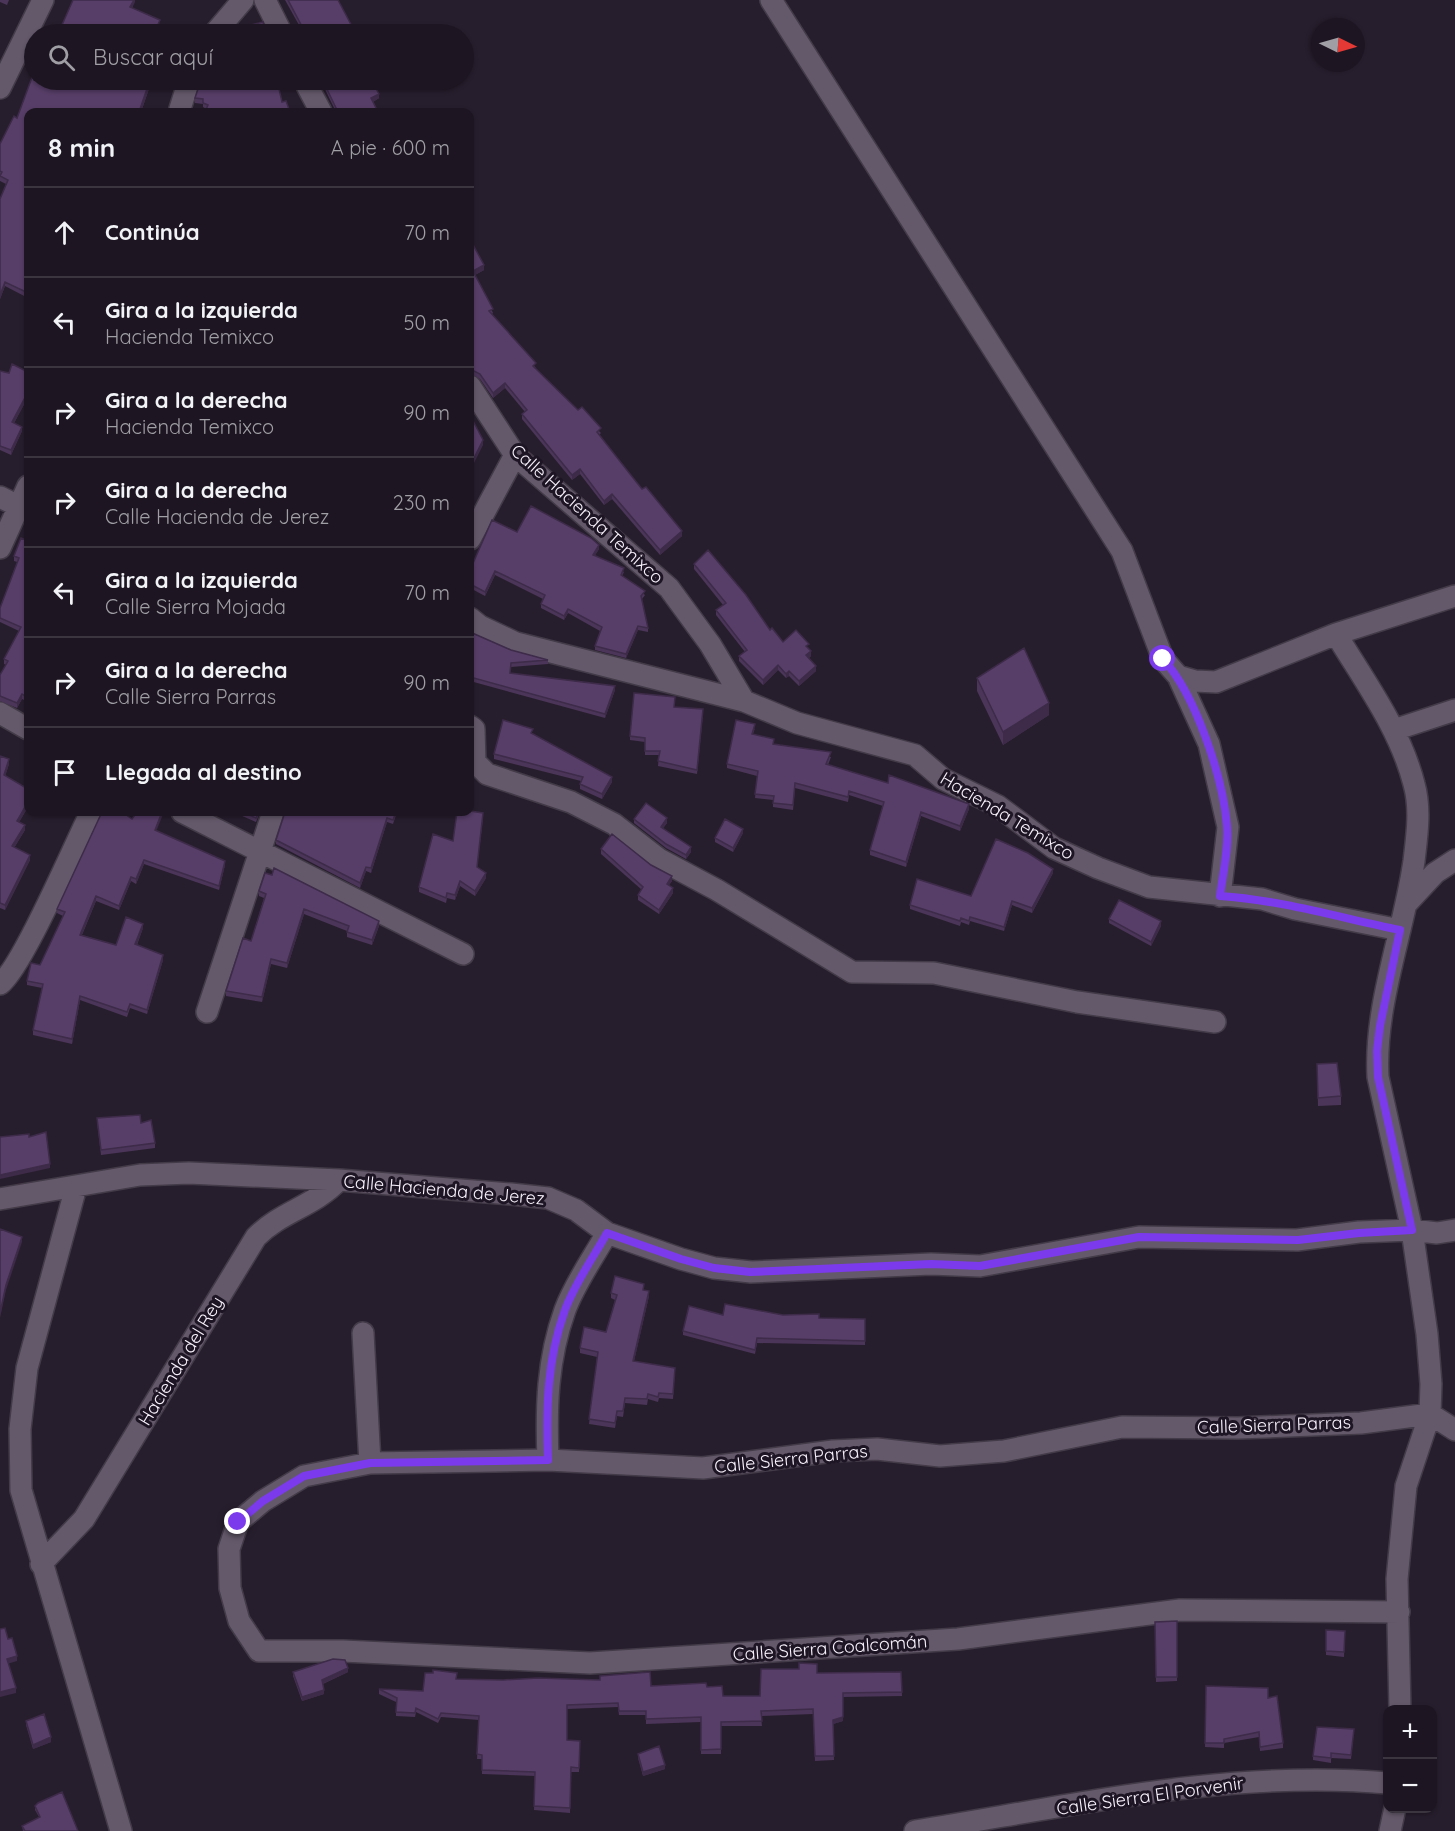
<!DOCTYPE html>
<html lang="es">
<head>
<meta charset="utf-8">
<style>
  :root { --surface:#1d1622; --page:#2a232f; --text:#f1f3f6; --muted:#a09fa5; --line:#3b3540 }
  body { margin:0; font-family:Quicksand,sans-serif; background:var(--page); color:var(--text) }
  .controls { position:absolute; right:18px; bottom:18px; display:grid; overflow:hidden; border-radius:12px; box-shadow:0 2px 4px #0004 }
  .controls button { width:54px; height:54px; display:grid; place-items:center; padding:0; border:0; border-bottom:2px solid var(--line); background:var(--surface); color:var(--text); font:30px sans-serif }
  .compass { position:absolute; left:1311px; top:18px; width:54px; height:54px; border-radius:50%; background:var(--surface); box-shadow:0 2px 4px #0004; rotate:95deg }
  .stop { position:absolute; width:18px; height:18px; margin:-14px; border:4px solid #7c3aed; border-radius:50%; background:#fff }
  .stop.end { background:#7c3aed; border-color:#fff; box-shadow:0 2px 6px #0008 }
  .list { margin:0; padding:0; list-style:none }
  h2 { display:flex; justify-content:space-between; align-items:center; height:78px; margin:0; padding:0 24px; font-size:26px }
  h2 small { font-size:20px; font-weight:400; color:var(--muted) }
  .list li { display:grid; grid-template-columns:39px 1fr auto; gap:18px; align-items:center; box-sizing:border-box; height:90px; padding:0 24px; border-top:2px solid var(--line) }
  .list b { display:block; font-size:22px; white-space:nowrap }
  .list p { margin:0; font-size:20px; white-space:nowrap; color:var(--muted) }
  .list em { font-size:20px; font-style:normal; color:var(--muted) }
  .icon { flex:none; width:33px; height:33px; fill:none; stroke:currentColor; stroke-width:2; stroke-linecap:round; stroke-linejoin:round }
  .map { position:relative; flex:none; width:1455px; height:1831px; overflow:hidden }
  .search { position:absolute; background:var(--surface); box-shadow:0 2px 4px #0004; left:24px; top:24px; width:450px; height:66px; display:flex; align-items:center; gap:15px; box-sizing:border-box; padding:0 21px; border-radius:33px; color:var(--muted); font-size:22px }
  .panel { position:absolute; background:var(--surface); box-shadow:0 2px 4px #0004; left:24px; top:108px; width:450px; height:708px; border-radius:12px }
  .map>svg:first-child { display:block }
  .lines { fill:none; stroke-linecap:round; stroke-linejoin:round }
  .minor-casing { stroke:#433b48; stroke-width:24 }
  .minor { stroke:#64596b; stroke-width:21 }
  .wall { fill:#4b3559 }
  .shaded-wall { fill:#3d2b49 }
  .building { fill:#573e68; stroke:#3d2b49; stroke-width:1.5 }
  .route { stroke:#7c3aed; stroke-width:8 }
  .labels { text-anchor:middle; stroke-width:6; stroke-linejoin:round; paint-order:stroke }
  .street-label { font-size:18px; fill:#f8f2fc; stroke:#1e1524 }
</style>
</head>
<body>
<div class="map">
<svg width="1455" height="1831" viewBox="0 0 1455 1831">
  <rect width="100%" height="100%" fill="#271e2d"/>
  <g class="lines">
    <defs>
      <path id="minor" d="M265,0L282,34
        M771,0L1122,551L1163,659L1178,676L1209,744L1228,827L1220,896
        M214,34L243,0
        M304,80L321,112
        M0,88L43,0
        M179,112L189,80
        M470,386L515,455L669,588L710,644L744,701
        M0,497L28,511
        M470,539L515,455
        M0,548L28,486
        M470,618L480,626L516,643L744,701L797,723L915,755L943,779L998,806L1054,848L1098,868L1149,887L1262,899L1295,909L1400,930
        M1336,634C1365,682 1400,729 1414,784C1421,809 1417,835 1414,861C1404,932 1374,1004 1378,1077L1412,1230L1427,1334L1431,1384L1430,1414L1406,1486L1397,1579L1400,1710
        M1178,676L1195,681L1216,682L1336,634L1455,596
        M0,713L28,729
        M470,726L474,729L475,762L487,774L571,802L614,824L659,859L717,890L852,972L934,973L1077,1002L1215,1022
        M1394,730L1455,710
        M182,812L463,954
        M1408,902L1435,873L1455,860
        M0,984C22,968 75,844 91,812
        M207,1012L273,812
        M76,1187L27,1368L20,1429L21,1490L121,1831
        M0,1199L140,1175L189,1173L339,1180L511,1194L548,1198L576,1210L607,1233L681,1259L714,1268L751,1272L931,1264L980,1266L1139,1237L1297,1240L1359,1232L1412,1230L1437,1233L1455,1230
        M363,1333L370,1463
        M548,1460C546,1408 547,1360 565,1310C575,1283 593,1258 607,1233
        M41,1564L84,1519L256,1237C282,1211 313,1207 339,1180
        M1399,1612L1180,1610L958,1639L590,1663L343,1651H259L239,1621L230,1588L229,1549L238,1522L263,1501L304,1476L370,1463L548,1460L703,1468L833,1451L877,1449L940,1456L1004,1451L1122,1427L1238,1428L1361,1423L1430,1414L1455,1430
        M915,1831C1071,1806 1229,1769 1388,1783
        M1390,1831L1395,1808"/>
    </defs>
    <use href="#minor" class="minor-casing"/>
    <use href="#minor" class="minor"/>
  </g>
  <path class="wall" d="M0,0H9L7,5L0,2Z
    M135,0L132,8L160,24L158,30L166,34H72L62,29V25Z
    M285,0H338L356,34H304Z
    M60,80H152L141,112H28V298L5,286L0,299V199L6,184L0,181V144L17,118L57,86Z
    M323,81L379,98L373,102L378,112H336L323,85Z
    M195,98L282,102L290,112L206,109L203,107V104L195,103Z
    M470,241L484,270L475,275L493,313L492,314L536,368H535L601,433L599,435L642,489L682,536L660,555L612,499L604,505L580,474L572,480L522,419V414L525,412L505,388L493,398L480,379L470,373Z
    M0,371L9,373L28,372V397L14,423L22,431L11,455L0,450Z
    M517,532L599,549L595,555L624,572L622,576L645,595L642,599L648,628V632L638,630L626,658L595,650V646L600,631L568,613L564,620L541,608V604L543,599L495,575L485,596L470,588V570Z
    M28,541V702L22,699L17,708L0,701V675L6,665L4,664V659L19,631L0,622V608L17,562L14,561V556Z
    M694,564L783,642L809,649L811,656L809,658L816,671L799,686L789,676L786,678L778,670L763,685L739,661V656L745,652L716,615V610L723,605L694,569Z
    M470,632L511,650L548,660V664L511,667L510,673L615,690L605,718L470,681Z
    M977,678L1049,715L1003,745L977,691Z
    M675,707L703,714L697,774L658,766L659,755H645V742L630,740V736Z
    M755,728L753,734L773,744L831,757L828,765L969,809L960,831L921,816L906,867L870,855V850L883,806L849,795L848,802L795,788L793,810L773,807V800L755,798L757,776L727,768V764Z
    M533,734L612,782L602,799L580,789V784L581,781L494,759V754Z
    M0,756L9,764L5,776L28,789V807L19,822L25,830L14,848L30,860L5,910L0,908Z
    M233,812H260L256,822Z
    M285,812H397L393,824L387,822L371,873L366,871L360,888L276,844V840Z
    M483,818L477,868L486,878L475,896L460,886L455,900L447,898L446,903L419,892V887L453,841Z
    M132,819L225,865L219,890L144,864L136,884L131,881L119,910L96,901L82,935L116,945L143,928L137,945L163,960L147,1014L130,1008L127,1017L80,1000L72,1044L33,1035V1030L42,988L27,985V981L40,965L63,916L57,913V909Z
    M634,819L667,823L663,828L691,852L686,859L666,848L634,823Z
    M743,833L733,852L715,842V838Z
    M601,849L672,881L669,885L673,893L659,914L638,900V895L642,890L601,854Z
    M1053,873L1032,913L1012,905L1004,931L970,921L969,925L961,922L960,926L910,909V905L971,896Z
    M259,891L379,926L372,945L347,937V931L304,914L287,968L271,964L262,1002L226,996V991L251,941L264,898L259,896Z
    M1109,919L1161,926L1151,946L1109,923Z
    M1317,1064L1341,1096V1105L1318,1106Z
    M97,1122L141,1123L155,1143V1148L101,1155Z
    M644,1290L649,1296L634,1361L675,1368L673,1399L659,1398L658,1402L648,1399L647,1405L625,1403L623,1417L617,1416L615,1428L589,1424L597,1357L580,1353V1348L606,1332L615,1300L611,1298V1293Z
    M723,1315H783L819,1318L865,1319V1345L757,1343L755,1354L683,1335V1331Z
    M1177,1621V1681L1156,1682L1155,1622Z
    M1326,1630L1345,1631L1344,1657L1326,1655Z
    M293,1672H348L323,1684L324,1694L302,1701L293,1676Z
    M901,1672L902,1696L843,1697V1721L833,1724L834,1760L815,1761L813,1714L761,1716L762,1726H721V1754H701V1722L646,1724V1715H619L618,1707L567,1709V1740L580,1741L579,1772H571L570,1813L534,1810L535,1776L482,1774V1759H477L479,1720L441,1717L438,1723L416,1712L415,1717L396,1716V1702L379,1694V1689L423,1691L433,1673L457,1679L707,1687L723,1696H760L817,1673Z
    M1206,1686L1268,1698L1283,1743V1748L1260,1751L1259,1737L1224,1743V1748L1205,1747Z
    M26,1721L51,1742L33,1749L26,1725Z
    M1354,1729L1351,1759L1331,1758V1763L1313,1760V1756Z
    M638,1754L665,1769L643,1776L638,1758Z
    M35,1806L78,1831H23L22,1826L39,1817L35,1810Z"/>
  <path class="shaded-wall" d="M134,0H135V2L130,12V7Z
    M150,80H152L141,112H139Z
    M379,94V98L371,103V98Z
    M484,265V270L473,276V271Z
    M5,282V286L0,299V295Z
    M505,383V388L493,398V393Z
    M28,392V397L12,427V422Z
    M473,410V415L470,418V414Z
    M22,427V431L11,455V450Z
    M483,440V445L470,471V466Z
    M580,469V474L572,480V475Z
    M612,494V499L604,505V501Z
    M682,531V536L660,555V550Z
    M599,545V549L593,559V555Z
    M495,571V575L485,596V592Z
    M568,609V613L564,620V616Z
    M638,626V630L626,658V654Z
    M811,651V656L806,660V655Z
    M778,665V670L763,685V680Z
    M816,666V671L799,686V681Z
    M789,671V676L786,678V674Z
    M615,686V690L605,718V714Z
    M22,694V699L17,708V703Z
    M1049,703V715L1003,745V732Z
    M9,759V764L4,780V775Z
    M612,777V782L602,799V794Z
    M28,802V807L17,826V821Z
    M969,804V809L960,831V826Z
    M162,812H164L155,834V830Z
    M921,812V816L906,867V862Z
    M387,818V822L371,873V868Z
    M667,818V823L661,831V827Z
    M25,825V830L12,851V846Z
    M743,829V833L733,852V848Z
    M691,847V852L686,859V855Z
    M30,855V860L5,910V905Z
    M144,860V864L136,884V879Z
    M225,861V865L219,890V886Z
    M366,867V871L360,888V883Z
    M1053,869V873L1032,913V908Z
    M486,873V878L475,896V891Z
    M672,876V881L667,888V884Z
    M131,877V881L119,910V906Z
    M460,881V886L455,900V895Z
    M673,888V893L659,914V910Z
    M96,896V901L80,939V935Z
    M1012,901V905L1004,931V927Z
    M304,909V914L287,968V963Z
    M379,921V926L372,945V940Z
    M1161,921V926L1151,946V942Z
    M143,924V928L135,949V944Z
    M163,955V960L147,1014V1010Z
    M271,959V964L262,1002V997Z
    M80,996V1000L72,1044V1039Z
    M50,1164V1168L0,1179V1175Z
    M22,1237V1242L6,1290L0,1318V1313L6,1285Z
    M649,1291V1296L633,1366V1361Z
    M17,1656V1661L7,1664V1659Z
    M348,1668V1672L322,1684V1680Z
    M16,1688V1693L0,1697V1692Z
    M324,1690V1694L302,1701V1697Z
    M843,1717V1721L833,1724V1720Z
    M51,1737V1742L33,1749V1745Z
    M665,1765V1769L643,1776V1772Z"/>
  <path class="building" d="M73,0H134L130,7L160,20L156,29L166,33L165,34H80L62,25Z
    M288,0H338L356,34H306Z
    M263,22L266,34H231L230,30Z
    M34,72V80H50L57,86L60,80H150L139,112H28V293L5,282L0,295V199L8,180L0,176L2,172L0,171V144L14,116L17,118Z
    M201,80H277L282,102L286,101L290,112H205L208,105L203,103V99L195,98Z
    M325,80H371L379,94L371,98L378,112H338L323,81Z
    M470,241H471L484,265L473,271L493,309L489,311L536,363L533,366L578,410L582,407L601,428L597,432L630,474L642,489L646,487L682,531L660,550L612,494L604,501L580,469L572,475L522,414L527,410L505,383L493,393L480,374L470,369Z
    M12,364L28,372V392L12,422L22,427L11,450L0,446V371L9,373Z
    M470,403L473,410L470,414Z
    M470,415L483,440L470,466Z
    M531,506L591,538L599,545L593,555L624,568L621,575L645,591L641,596L648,628L638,626L626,654L595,646L602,627L568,609L564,616L541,604L545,595L495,571L485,592L470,584V570L492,520L517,532Z
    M21,538L28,541V698L22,694L17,703L0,696V675L8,661L4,659L21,627L0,618V608L19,558L14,556Z
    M708,550L746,595L770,630L772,628L783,642L796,630L809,644L806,646L811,651L806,655L816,666L799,681L789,671L786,674L778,665L763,680L739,656L747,650L716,610L726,603L694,564Z
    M470,632L511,650L548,660L511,663L510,673L615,686L605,714L470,677Z
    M1024,648L1049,703L1003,732L977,678Z
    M634,693L675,697L674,707L703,709L697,770L658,761L660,751H645V738L630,736Z
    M503,720L533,729L531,733L612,777L602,794L580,784L583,777L494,754Z
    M736,720L755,724L752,734L774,739L773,744L831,752L826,764L888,783L889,775L969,804L960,826L921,812L906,862L870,850L884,802L849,791L848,797L795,783L793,805L773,803L774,796L755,794L758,771L727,764Z
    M0,756L9,759L4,775L28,789V802L17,821L25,825L12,846L30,855L5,905L0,903Z
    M646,803L667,818L661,827L691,847L686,855L666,844L634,819Z
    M470,811L483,813L477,867L486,873L475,891L460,881L455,895L447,893L446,898L419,887L433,834L453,841L457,812H470Z
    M102,812H122L132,819L137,812H162L155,830L225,861L219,886L144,860L136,879L131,877L119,906L96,896L80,935L116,945L126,917L143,924L135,944L163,955L147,1010L130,1004L127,1012L80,996L72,1039L33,1030L43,984L27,981L31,963L40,965L65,912L57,909Z
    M242,812H259L256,818Z
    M285,812H396L393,820L387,818L371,868L366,867L360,883L276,840Z
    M725,819L743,829L733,848L715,838Z
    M612,834L651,865L672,876L667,884L673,888L659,910L638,895L643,887L601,849Z
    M996,839L1028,853L1053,869L1032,908L1012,901L1004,927L970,917L969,921L961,918L960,921L910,905L917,879L971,896Z
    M274,868L379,921L372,940L347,932L349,926L304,909L287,963L271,959L262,997L226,991L243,938L251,941L266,894L259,891L265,873L272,875Z
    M1119,900L1161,921L1151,942L1109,919Z
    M1337,1063L1341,1096L1318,1098L1317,1064Z
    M140,1115L141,1123L151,1120L155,1143L101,1150L97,1118Z
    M46,1132L50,1164L0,1175V1137L29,1134V1137Z
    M0,1229L22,1237L6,1285L0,1313Z
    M615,1276L644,1284L643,1290L649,1291L633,1361L675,1368L673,1394L659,1393L658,1397L648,1394L647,1399L625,1398L623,1411H617L615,1423L589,1419L598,1352L580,1348L584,1327L606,1332L617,1295L611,1293Z
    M725,1304L783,1315L819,1314V1318L865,1319V1341L757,1338L755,1350L683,1331L689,1306L723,1315Z
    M1177,1621V1677H1156L1155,1622Z
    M5,1628L8,1639L12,1638L17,1656L7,1659L16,1688L0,1692V1629Z
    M1326,1630L1345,1631L1344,1652L1326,1651Z
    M333,1659L345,1660L348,1668L322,1680L324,1690L302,1697L293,1672Z
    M799,1663L817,1664V1673L901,1672L902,1692L843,1693V1717L833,1720L834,1756H815L813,1709L761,1711L762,1721L721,1722V1749L701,1750V1717L646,1719V1711H619L618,1703L567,1705V1740L580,1741L579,1768L571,1767L570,1808L534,1806L535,1772L482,1770V1755L477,1754L479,1716L441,1713L438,1719L416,1708L415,1713L396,1712L397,1698L379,1689L423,1691L425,1673H433V1670L457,1673L456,1679L503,1680L538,1678L600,1680V1676L650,1672L651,1686L706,1683L707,1687L722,1686L723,1696H760L761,1669H799Z
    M1206,1686L1268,1688V1698L1277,1696L1283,1743L1260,1747L1259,1732L1224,1739V1743H1205Z
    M44,1714L51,1737L33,1745L26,1721Z
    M1317,1727L1354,1729L1351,1755L1331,1753V1758L1313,1756Z
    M659,1746L665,1765L643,1772L638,1754Z
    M62,1792L78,1831H25L22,1826L40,1817L35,1806L38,1803Z"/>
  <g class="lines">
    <path class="route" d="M238,1522L263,1501L304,1476L370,1463L548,1460C546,1408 547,1360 565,1310C575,1283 593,1258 607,1233L681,1259L714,1268L750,1272L931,1264L980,1266L1139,1237L1298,1240L1359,1233L1412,1230L1378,1077L1377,1051L1380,1026L1400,930C1341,918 1281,900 1220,896C1223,873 1229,848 1227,826C1223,778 1196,695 1163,659"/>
  </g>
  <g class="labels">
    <g class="street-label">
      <text transform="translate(587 514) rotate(42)" y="6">Calle Hacienda Temixco</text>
      <text transform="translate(1007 816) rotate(31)" y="6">Hacienda Temixco</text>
      <text transform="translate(444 1190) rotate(5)" y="6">Calle Hacienda de Jerez</text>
      <text transform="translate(181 1361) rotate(-59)" y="6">Hacienda del Rey</text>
      <text transform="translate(1274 1425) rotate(-2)" y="6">Calle Sierra Parras</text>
      <text transform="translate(791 1459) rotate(-6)" y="6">Calle Sierra Parras</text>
      <text transform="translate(830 1648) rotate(-4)" y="6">Calle Sierra Coalcomán</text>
      <text transform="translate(1150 1796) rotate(-8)" y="6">Calle Sierra El Porvenir</text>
    </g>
  </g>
</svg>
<div class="controls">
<button>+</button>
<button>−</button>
</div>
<svg class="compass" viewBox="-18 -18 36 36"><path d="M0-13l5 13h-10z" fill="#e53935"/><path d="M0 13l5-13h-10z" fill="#a09fa5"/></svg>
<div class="stop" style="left:1163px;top:659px"></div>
<div class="stop end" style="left:238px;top:1522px"></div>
<div class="search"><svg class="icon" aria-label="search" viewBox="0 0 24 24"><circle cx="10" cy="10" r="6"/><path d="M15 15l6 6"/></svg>Buscar aquí</div>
<section class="panel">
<h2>8 min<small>A pie · 600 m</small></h2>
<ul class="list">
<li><svg class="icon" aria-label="ahead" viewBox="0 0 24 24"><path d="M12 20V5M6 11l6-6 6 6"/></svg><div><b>Continúa</b></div><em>70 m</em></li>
<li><svg class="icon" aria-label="left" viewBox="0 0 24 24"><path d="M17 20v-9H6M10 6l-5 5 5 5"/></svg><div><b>Gira a la izquierda</b><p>Hacienda Temixco</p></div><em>50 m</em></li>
<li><svg class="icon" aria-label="right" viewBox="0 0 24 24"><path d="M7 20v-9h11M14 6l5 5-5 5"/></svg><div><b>Gira a la derecha</b><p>Hacienda Temixco</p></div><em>90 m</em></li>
<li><svg class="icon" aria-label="right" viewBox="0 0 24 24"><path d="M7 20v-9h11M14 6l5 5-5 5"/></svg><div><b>Gira a la derecha</b><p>Calle Hacienda de Jerez</p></div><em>230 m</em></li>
<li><svg class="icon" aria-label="left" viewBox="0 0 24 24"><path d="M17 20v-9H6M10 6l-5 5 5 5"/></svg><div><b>Gira a la izquierda</b><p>Calle Sierra Mojada</p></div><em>70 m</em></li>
<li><svg class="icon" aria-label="right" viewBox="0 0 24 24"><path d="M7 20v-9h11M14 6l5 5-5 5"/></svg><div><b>Gira a la derecha</b><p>Calle Sierra Parras</p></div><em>90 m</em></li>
<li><svg class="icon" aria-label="arrive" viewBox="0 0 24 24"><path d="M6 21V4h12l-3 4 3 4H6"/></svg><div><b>Llegada al destino</b></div></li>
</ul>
</section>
</div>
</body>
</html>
